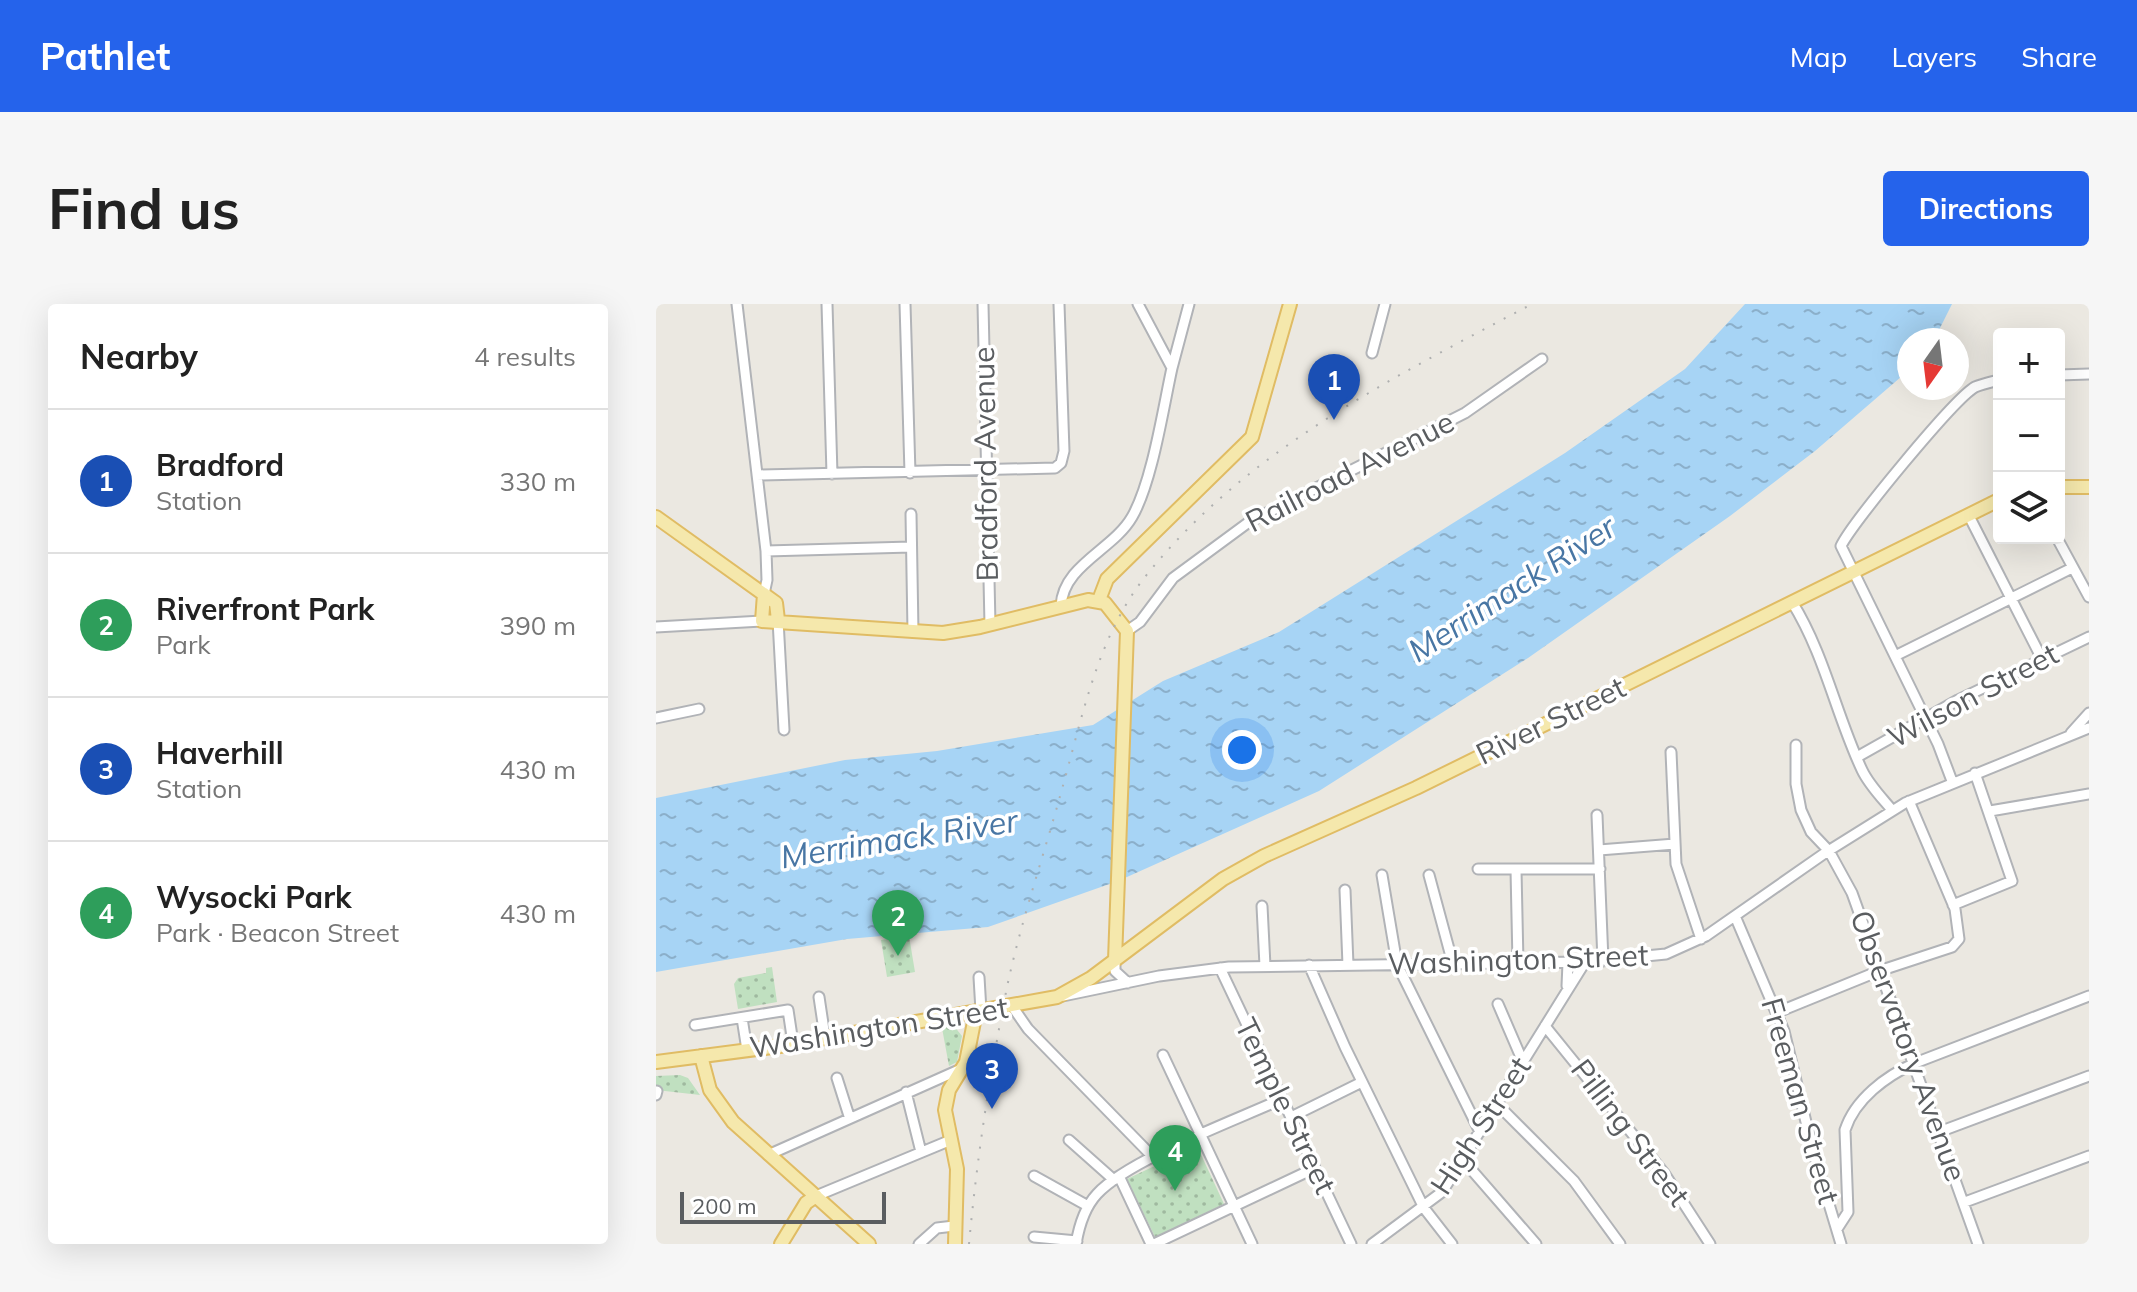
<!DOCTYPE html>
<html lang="en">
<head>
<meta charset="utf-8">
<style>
  :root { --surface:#fff; --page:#f6f6f6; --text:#222; --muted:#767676; --line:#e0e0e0; --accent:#2563eb }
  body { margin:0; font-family:Mulish,sans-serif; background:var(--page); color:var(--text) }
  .controls { position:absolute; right:24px; top:24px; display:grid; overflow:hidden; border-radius:8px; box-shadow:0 8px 32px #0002 }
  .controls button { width:72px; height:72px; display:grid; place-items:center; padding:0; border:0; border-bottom:2px solid var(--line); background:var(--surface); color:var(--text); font:40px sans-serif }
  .compass { position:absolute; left:1241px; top:24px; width:72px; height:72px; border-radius:50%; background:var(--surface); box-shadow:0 8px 32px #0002; rotate:194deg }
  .scale { position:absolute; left:24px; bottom:20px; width:206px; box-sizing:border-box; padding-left:8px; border:4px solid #5a5d60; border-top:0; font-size:22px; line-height:28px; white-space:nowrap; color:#5a5d60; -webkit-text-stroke:6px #fff; paint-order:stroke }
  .you { position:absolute; left:586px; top:446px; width:28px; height:28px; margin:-20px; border:6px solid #fff; border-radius:50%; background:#1a73e8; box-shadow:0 0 0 12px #1a73e833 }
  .badge { display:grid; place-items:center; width:52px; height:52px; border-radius:50%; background:var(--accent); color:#fff; font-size:26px; font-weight:700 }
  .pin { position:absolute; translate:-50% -66px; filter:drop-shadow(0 2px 4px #0008) }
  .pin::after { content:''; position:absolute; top:42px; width:28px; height:24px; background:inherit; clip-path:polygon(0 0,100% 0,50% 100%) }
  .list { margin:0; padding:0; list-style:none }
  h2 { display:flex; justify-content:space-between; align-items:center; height:104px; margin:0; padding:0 32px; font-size:34px }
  h2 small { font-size:26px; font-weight:400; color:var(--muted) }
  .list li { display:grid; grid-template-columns:52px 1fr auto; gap:24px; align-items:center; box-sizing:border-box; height:144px; padding:0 32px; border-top:2px solid var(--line) }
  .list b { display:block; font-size:30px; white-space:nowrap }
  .list p { margin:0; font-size:26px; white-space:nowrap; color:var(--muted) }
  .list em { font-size:26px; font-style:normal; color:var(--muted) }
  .icon { flex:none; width:44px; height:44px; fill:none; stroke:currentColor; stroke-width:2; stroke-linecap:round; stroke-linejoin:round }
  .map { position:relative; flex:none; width:1433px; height:940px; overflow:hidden; border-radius:8px }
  header { display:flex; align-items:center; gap:48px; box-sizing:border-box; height:112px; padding:0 40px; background:var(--accent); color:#fff }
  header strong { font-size:38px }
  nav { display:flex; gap:44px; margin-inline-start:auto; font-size:28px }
  .intro { display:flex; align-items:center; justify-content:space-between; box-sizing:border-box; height:192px; padding:0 48px }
  h1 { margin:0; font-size:56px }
  .button { padding:20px 36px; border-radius:8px; background:var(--accent); color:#fff; font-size:28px; font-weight:700 }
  main { display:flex; gap:48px; padding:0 48px }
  aside { flex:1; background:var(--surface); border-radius:8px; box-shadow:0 8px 32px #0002 }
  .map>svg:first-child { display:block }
  .grass { fill:url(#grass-dots) }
  .water { fill:url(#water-ripples) }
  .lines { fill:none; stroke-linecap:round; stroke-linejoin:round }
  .minor-casing { stroke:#b1b3b7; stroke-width:13 }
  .major-casing { stroke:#e0bc64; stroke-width:16 }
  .minor { stroke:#fff; stroke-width:9 }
  .major { stroke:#f5e8ac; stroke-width:12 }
  .rail { stroke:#afb0b0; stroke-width:2; stroke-dasharray:2 10; stroke-linecap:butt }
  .labels { text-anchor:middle; stroke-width:7; stroke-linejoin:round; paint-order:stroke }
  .street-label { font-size:30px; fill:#5a5d60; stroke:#fff }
  .water-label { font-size:32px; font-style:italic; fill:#4876a4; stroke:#fff }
</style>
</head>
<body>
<header>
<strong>Pathlet</strong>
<nav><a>Map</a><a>Layers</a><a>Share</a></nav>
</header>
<div class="intro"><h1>Find us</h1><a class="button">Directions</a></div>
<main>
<aside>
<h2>Nearby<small>4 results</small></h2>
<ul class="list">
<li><span class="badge" style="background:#1a4fb4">1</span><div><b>Bradford</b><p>Station</p></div><em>330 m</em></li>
<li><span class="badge" style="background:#2e9e5b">2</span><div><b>Riverfront Park</b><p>Park</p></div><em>390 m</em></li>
<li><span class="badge" style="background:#1a4fb4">3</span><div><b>Haverhill</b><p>Station</p></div><em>430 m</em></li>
<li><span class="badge" style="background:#2e9e5b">4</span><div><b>Wysocki Park</b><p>Park · Beacon Street</p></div><em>430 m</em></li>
</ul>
</aside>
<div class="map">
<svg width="1433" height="940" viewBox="0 0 1433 940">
  <defs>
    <pattern id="grass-dots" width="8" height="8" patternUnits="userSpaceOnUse" patternTransform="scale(2)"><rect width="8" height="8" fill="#c0e0c0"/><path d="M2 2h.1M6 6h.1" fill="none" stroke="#9fb99f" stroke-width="1.8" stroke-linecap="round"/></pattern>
    <pattern id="water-ripples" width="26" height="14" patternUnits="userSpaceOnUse" patternTransform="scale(2)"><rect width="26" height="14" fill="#a7d4f5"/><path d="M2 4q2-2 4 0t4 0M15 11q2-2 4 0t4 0" fill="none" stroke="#8bafca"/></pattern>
  </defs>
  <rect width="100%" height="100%" fill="#ebe8e1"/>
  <path class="grass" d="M253,632L259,668L231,673L225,636Z
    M116,663L121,698L82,705L78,680L82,674L110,669V664Z
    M298,722L306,732L301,758L293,762L286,724Z
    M24,771L32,774L44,791L0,786V772Z
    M541,842L568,900L499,933L471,875Z"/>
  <path class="water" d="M1089,0H1296L1278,36H1253V66L1159,147L1074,212L872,354L663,487L462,577L332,623L191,635L0,668V494L189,456L281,447L437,421L507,377L623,328L909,149L1029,65Z"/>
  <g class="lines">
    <defs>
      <path id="minor" d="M81,0L110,247L111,276L108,290
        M171,0L176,170
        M249,0L254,169
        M327,0L334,321
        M716,49L729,0
        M516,64L533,0
        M1403,71L1433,70
        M101,171L399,164L405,159L408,147L403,0
        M255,210L257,328
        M1313,212L1385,353
        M1401,234L1433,293
        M110,247L255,243
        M1136,298C1169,351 1180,411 1206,466C1213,481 1226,494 1236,506
        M405,302C407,261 457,246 476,213C496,179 507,105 516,64L482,0
        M122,316L128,426
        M0,323L106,317
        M471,327L484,318L517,274L593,218L809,109L886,55
        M1239,352L1416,264
        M0,414L43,405
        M1415,429L1433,409
        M1140,441V480L1145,506L1155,528L1173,547L1196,589L1322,940
        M1015,448L1020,560L1045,635
        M1201,453L1302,396L1433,333
        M1296,477L1282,440L1185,242C1196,219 1298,95 1319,83C1326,80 1335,78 1343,76
        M1334,507L1433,490
        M941,511L947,657
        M943,546L1019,540
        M822,565H944
        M860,566L862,659
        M726,571L741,660L824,828
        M773,571L797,660
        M689,586L692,661
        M1297,601L1356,577L1319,469
        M606,602L609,662
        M1079,612L1128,727L1157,847L1185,940
        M459,656V667L472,679
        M653,661L689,743L768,904L796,940
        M564,664L695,940
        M323,673L325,707
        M911,682L912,659
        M407,692L503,672L573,663L929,658L1010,650L1050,632L1169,549L1249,499L1433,424
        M163,693L169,733
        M842,700L867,758
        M356,702L372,725L498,854
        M1122,708L1223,667L1296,643L1303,635L1299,605L1253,497
        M86,714L91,746
        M39,721L132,706L137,739
        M889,722L1008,869L1054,940
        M507,751L596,940
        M181,774L193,812
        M250,788L265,848
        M0,791L1,787
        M841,800L918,877L964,940
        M635,813L706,778
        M1283,828L1433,772
        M413,836L458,876
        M112,851L305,765
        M807,856L880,940
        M378,872L432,902
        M463,872L495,940
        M160,892L295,836
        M1309,898L1433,852
        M1181,925L1192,908L1189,826C1199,795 1230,772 1259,759L1433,692
        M378,933L421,937
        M263,940L281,924L298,922
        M420,940C423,922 428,904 441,890C472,856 580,816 626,795
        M498,940L659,864
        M716,940L786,888L929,658"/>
      <path id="major" d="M1403,183H1433
        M0,213L120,299L122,316
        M108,290L106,317L287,329L324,323L432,296L449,299L471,327L459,656
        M443,296L451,275L596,133L634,0
        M45,752L54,786L77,818L213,940
        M0,758L124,742L401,693L435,674L567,575L608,552L760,484L1343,196
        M125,940L150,899L160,892
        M299,940L301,865L289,806L293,786L310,758L320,708"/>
    </defs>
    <use href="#minor" class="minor-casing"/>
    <use href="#major" class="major-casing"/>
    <use href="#minor" class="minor"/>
    <use href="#major" class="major"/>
    <path class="rail" d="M313,940C321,853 334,769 351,683C365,617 388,551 406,485C427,411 442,329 493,268C594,144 738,73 876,0"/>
  </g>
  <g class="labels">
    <g class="street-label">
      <text transform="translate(330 160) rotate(-91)" y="10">Bradford Avenue</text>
      <text transform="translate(694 168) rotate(-27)" y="10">Railroad Avenue</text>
      <text transform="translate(1317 392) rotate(-28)" y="10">Wilson Street</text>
      <text transform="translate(895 417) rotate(-26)" y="10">River Street</text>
      <text transform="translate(862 656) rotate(-2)" y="10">Washington Street</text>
      <text transform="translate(223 724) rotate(-9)" y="10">Washington Street</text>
      <text transform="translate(1252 742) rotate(70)" y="10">Observatory Avenue</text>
      <text transform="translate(1144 797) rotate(74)" y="10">Freeman Street</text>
      <text transform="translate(629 802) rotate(64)" y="10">Temple Street</text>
      <text transform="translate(825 822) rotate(-57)" y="10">High Street</text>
      <text transform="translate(974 829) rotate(53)" y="10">Pilling Street</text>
    </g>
    <g class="water-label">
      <text transform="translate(856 285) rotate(-33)" y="11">Merrimack River</text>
      <text transform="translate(243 535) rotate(-9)" y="11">Merrimack River</text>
    </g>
  </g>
</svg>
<div class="controls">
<button>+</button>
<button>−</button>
<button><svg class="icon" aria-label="layers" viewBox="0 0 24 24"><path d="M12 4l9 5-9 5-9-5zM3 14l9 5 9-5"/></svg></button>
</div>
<svg class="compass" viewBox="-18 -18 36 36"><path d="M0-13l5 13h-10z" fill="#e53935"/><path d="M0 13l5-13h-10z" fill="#767676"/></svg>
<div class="scale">200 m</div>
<div class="you"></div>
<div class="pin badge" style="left:678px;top:116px;background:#1a4fb4">1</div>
<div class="pin badge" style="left:242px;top:652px;background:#2e9e5b">2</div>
<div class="pin badge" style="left:336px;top:805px;background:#1a4fb4">3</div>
<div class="pin badge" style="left:519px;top:887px;background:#2e9e5b">4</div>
</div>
</main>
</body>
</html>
